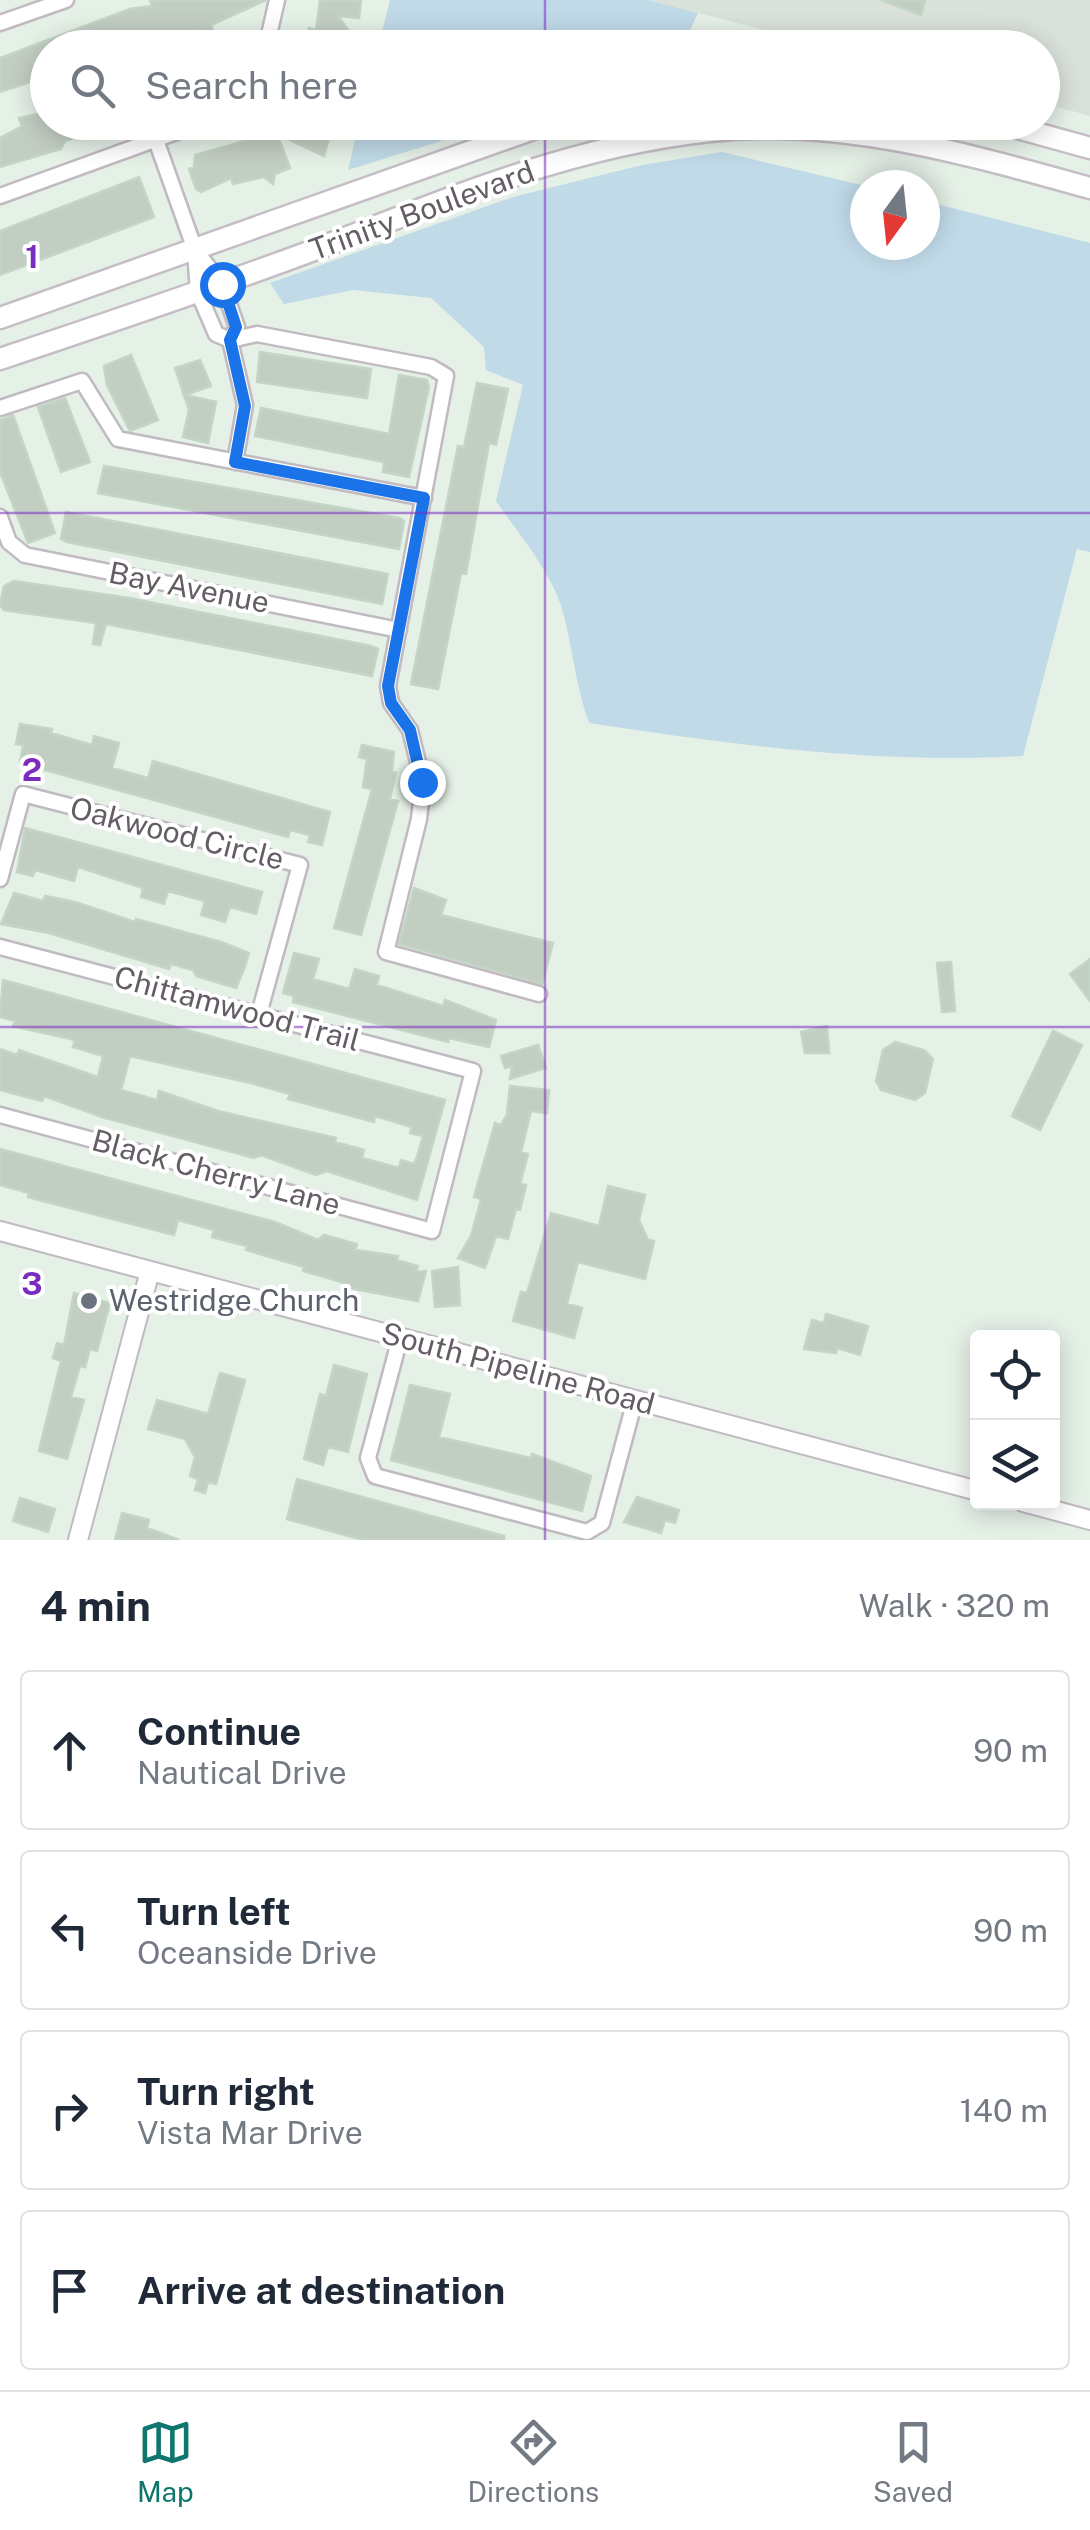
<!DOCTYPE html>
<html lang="en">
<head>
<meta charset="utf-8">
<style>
  :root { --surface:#fff; --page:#f6f6f7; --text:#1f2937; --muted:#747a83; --line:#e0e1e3; --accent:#0f766e }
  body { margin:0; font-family:"Public Sans",sans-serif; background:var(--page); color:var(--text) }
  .controls { position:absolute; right:30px; bottom:30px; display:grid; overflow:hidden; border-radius:10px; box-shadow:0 5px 25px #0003 }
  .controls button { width:90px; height:90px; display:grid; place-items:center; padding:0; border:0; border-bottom:2px solid var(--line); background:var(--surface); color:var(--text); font:50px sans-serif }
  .compass { position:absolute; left:850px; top:170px; width:90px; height:90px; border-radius:50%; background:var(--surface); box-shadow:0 5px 25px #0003; rotate:195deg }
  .stop { position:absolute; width:30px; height:30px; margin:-22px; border:8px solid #1a73e8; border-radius:50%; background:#fff }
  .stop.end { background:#1a73e8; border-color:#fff; box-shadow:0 2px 10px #0008 }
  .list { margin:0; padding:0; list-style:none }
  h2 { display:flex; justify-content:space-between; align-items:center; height:130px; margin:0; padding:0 40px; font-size:42px }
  h2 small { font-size:32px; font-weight:400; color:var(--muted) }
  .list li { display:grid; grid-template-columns:65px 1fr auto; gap:30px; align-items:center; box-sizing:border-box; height:160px; margin:0 20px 20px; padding:0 20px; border:2px solid var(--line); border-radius:10px }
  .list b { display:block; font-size:38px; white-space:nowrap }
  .list p { margin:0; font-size:32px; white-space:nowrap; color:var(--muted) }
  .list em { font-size:32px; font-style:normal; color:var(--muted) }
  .icon { flex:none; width:55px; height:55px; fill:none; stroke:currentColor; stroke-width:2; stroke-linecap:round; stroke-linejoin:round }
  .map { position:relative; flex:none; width:1090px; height:1540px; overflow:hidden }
  .search { position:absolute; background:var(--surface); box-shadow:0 5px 25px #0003; left:30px; right:30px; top:30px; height:110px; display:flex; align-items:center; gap:25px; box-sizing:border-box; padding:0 35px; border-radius:55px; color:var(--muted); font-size:38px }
  .sheet { height:850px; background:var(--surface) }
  nav { display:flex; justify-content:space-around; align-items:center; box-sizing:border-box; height:140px; border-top:2px solid var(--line); background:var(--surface); font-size:28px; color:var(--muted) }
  nav a { display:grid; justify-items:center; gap:5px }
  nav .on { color:var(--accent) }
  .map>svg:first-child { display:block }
  .industrial { fill:#dae1da }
  .green { fill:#c1dae8 }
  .building { fill:#c3cec3; stroke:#c3d5c4; stroke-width:2.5; fill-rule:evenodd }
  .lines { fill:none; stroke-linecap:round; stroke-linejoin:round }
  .minor-casing { stroke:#c1bac1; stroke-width:19 }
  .tertiary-casing { stroke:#c1bac1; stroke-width:22 }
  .secondary-casing { stroke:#c6bec6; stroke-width:25 }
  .minor { stroke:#fff; stroke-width:14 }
  .tertiary { stroke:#fff; stroke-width:18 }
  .secondary { stroke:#fff; stroke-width:20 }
  .route { stroke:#1a73e8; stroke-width:12 }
  .grid { fill:none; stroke:#7b2cbf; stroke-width:2.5; stroke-opacity:0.55 }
  .worship-dot { fill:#6b7280; stroke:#fff; stroke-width:4 }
  .labels { text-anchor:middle; stroke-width:8; stroke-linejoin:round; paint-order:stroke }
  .street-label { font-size:30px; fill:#655d66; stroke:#fff }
  .worship-label { font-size:30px; fill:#5b616d; stroke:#fff; text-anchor:start }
  .grid-label { font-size:32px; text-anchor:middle; font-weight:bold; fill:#7b2cbf; stroke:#fff; stroke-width:8; stroke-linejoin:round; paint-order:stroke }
</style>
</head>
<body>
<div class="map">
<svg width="1090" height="1540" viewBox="0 0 1090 1540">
  <rect width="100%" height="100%" fill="#e5f0e7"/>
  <path class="industrial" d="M648,0H1090V116L1043,103L1042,48L829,47Z"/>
  <path class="green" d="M390,0H648L698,13L682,47H378Z
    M359,123V122L499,123L348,170Z
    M722,152L865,186V245H925V201L1090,243V552L1077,549L1023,756C877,764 733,745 589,723C576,687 573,652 564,616C554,574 519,535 496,501L523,385L486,370L484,347L431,298L353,290L284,304L270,283L513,197L642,165Z"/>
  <path class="building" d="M150,0H266L211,25L220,48H206L200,29L177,41L168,37L138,48H48V76L0,92V58L130,9L152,6Z
    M320,0H361L359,18L338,16L349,31L344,48H303L309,28L316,30Z
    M881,0H925L921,15Z
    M48,112V122L130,124L90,139L88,133L65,141L61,149L0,167V138L22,126L19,118Z
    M288,122H314L331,131L324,156L281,136Z
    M262,136L265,141L278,136L290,168L275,174L273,184L264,177L233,184L231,178L201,192L196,189L189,169L194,167L195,155Z
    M139,177L154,217L0,275V231Z
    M260,352L371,369L367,398L257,382Z
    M131,355L158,420L130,431L107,385L104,366Z
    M200,360L211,386L185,395L216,402L208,443L183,437L189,410L175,368Z
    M399,375L427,380L429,387L409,477L383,472L384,462L255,436L261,408L389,434Z
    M477,383L508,389L496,445L489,443L466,574L461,573L438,689L411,684L458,446L464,447Z
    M65,398L90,462L61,472L38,407Z
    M13,415L55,533L28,543L0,472V420Z
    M104,466L399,518L404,521L399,549L98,493Z
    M66,512L388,574L382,604L67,542L61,539Z
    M14,581L129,598L371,646L378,649L372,676L106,624L100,645L93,644L96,623L4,610L0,605L4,586Z
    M20,724L52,729L51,733L92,745L94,736L119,743L112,768L148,778L153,761L330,812L322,845L308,842L310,835L290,830L288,837L20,763L23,745L16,744Z
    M362,745L394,752L392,771L396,772L390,799L398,801L361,935L334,928L372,789L363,787L367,759L359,757Z
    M25,828L262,892L256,914L230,907L225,922L201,915L205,901L168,891L164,904L141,897L143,888L78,867L74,881L35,870L33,876L17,872Z
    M414,888L446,900L441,915L553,943L542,984L399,944Z
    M14,893L43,901L45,896L75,902L135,922L136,919L221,942L249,953L244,969L236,988L196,976L193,970L171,964L169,969L49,933L1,924Z
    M294,953L319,959L313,979L349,989L355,969L379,976L377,985L443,1006L445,1000L496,1020L489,1047L449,1038L448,1042L293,1002L294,996L283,993Z
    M1090,959V1001L1070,974Z
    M951,962L955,1011L942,1012L937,963Z
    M3,980L445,1100L417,1200L327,1171L316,1175L261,1155L254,1158L102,1117L44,1096L42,1101L0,1090V1049L17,1055L19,1050L98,1077L103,1056L73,1047L75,1040L13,1026L15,1021L0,1017ZM130,1056L251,1083L290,1094L288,1099L374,1122L375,1116L412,1127L410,1133L423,1136L417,1157L414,1164L401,1160L399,1168L362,1158L364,1150L335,1142L336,1138L218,1111L159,1091L157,1100L121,1090Z
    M827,1026L829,1053H805L801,1032Z
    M1053,1031L1082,1045L1040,1130L1012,1116Z
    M895,1042L924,1050L933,1059L925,1093L915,1100L881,1090L876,1081L883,1050Z
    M538,1045L546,1068L510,1079L512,1066L505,1068L501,1056Z
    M510,1086L549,1090L547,1113L531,1111L521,1152L528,1154L520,1184L526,1185L520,1210L516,1209L508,1239L496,1236L485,1268L458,1258L471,1236L481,1199L474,1197L495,1123L501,1125L507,1114Z
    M0,1149L275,1222L318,1240L324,1235L357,1244L355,1250L398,1256L397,1260L418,1266L416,1272L426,1271L418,1301L344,1287L345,1283L303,1271L304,1267L246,1250L247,1246L212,1237L214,1230L178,1220L174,1235L28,1197L29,1193L0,1185Z
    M608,1186L645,1195L639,1220L648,1240L654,1241L645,1279L578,1262L567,1304L582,1308L574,1338L513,1321L521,1292L527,1293L551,1213L599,1226Z
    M458,1267L460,1305L435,1307L432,1271Z
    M74,1293L110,1303L97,1351L90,1349L85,1367L80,1366L71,1397L84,1400L67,1459L39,1451L61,1361L53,1358L57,1343L64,1345Z
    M826,1314L868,1326L860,1355L837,1348L836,1353L804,1349L812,1320L824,1323Z
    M334,1365L367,1374L348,1452L328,1447L323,1465L304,1459L320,1394L326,1396Z
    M220,1373L245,1380L216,1484L208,1482L205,1493L195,1490L198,1479L190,1476L195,1457L185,1439L148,1429L157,1400L208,1414Z
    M410,1385L450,1394L439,1437L531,1458L532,1454L591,1476L582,1511L391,1460Z
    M297,1479L504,1536V1540H363L287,1519Z
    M637,1497L679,1510L675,1523L665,1520L661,1533L624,1522Z
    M20,1498L55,1509L48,1532L13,1521Z
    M122,1513L149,1520L147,1528L179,1540H115Z"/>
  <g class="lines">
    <defs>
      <path id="minor" d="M0,23L66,0
        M266,48L277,0
        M156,140L195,250L198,292L216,334L230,340
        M0,196L204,122
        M195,250L222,284L237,327L230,340L245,405L235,462
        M230,340L257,334L431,367L446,376L388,686L391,703L410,730L423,782L419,819L386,952L539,994
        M0,408L82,381L118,439L424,498
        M0,517L9,542L25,555L399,630
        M0,879L23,794L300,865L259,1014
        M0,947L473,1071L432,1231L0,1115
        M400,1338L368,1458L375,1476L587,1532L602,1523L635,1400"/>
      <path id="tertiary" d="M0,1231L978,1491
        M1023,1502L1090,1520
        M78,1540L150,1271"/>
      <path id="secondary" d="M996,122L1090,148
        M0,318L553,122
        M0,359C105,324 210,289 314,250C451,198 586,139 734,129C855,121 974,156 1090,188"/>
    </defs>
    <use href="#minor" class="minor-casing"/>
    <use href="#tertiary" class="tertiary-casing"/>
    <use href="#secondary" class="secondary-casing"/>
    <use href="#minor" class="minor"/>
    <use href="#tertiary" class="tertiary"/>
    <use href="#secondary" class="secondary"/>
  </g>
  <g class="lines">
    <path class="route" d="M222,284L236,327L230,340L245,406L235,462L424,498L388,686L391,703L410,730L422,782"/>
  </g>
  <path class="grid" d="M545,0V48M545,122V1540M0,513H1090M0,1027H1090"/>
  <circle class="worship-dot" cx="89" cy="1301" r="10"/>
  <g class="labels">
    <g class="street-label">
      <text transform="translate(422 211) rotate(-20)" y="10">Trinity Boulevard</text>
      <text transform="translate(189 588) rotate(11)" y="10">Bay Avenue</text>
      <text transform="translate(177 834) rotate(14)" y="10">Oakwood Circle</text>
      <text transform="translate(237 1009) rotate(15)" y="10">Chittamwood Trail</text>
      <text transform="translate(216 1173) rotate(15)" y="10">Black Cherry Lane</text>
      <text transform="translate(518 1369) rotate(15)" y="10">South Pipeline Road</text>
    </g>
    <g class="worship-label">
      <text x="109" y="1311">Westridge Church</text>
    </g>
  </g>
  <g class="grid-label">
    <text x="32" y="268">1</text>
    <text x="32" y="781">2</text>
    <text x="32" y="1295">3</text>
  </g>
</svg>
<div class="controls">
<button><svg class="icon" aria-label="locate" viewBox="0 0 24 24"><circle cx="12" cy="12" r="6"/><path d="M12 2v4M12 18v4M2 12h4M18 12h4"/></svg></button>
<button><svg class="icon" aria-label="layers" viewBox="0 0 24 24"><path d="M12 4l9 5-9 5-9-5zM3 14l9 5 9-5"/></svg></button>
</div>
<svg class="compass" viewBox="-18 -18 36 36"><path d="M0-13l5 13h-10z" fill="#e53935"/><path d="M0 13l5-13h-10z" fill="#747a83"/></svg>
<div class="stop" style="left:222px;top:284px"></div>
<div class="stop end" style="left:422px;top:782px"></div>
<div class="search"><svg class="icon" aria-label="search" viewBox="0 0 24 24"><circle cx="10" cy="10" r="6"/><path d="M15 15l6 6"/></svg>Search here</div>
</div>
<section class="sheet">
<h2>4 min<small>Walk · 320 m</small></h2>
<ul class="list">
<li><svg class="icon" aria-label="ahead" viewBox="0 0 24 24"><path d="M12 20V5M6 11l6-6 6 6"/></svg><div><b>Continue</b><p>Nautical Drive</p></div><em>90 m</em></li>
<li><svg class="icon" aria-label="left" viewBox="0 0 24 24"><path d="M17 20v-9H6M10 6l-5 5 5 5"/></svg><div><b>Turn left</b><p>Oceanside Drive</p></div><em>90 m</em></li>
<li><svg class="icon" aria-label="right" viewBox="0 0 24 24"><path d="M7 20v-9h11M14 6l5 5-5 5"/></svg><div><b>Turn right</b><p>Vista Mar Drive</p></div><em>140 m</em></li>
<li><svg class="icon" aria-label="arrive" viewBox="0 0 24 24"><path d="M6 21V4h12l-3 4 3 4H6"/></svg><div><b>Arrive at destination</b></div></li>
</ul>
</section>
<nav>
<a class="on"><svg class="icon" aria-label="map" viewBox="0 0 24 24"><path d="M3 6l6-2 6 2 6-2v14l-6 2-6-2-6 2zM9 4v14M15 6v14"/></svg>Map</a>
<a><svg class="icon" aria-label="directions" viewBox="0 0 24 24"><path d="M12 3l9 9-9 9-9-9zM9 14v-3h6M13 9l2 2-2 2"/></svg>Directions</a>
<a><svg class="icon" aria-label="saved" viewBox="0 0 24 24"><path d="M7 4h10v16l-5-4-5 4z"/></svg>Saved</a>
</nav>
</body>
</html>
